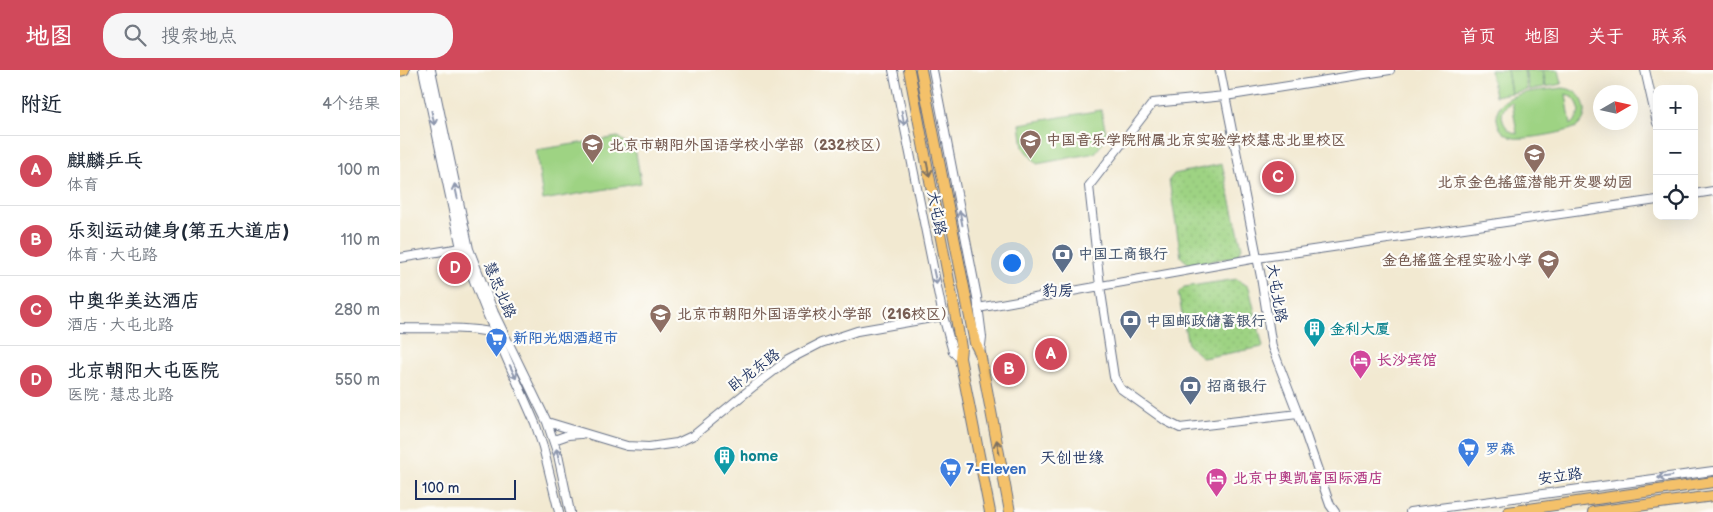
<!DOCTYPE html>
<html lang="zh">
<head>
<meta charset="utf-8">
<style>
  :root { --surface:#fff; --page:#f6f6f7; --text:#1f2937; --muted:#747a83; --line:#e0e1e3; --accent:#d1495b }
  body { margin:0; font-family:"Balsamiq Sans","LXGW WenKai TC",sans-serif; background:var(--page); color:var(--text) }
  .controls { position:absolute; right:15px; top:15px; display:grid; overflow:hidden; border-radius:10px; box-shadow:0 5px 20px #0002 }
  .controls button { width:45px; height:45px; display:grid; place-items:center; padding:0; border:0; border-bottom:1px solid var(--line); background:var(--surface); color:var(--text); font:25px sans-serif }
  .compass { position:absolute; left:1193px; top:15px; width:45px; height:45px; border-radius:50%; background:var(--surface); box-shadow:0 5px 20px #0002; rotate:81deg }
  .scale { position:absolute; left:15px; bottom:12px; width:101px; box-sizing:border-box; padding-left:5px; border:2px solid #1b2f5e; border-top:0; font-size:14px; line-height:18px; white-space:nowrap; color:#1b2f5e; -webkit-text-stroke:4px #fdfcf7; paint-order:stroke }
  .you { position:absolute; left:611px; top:192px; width:18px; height:18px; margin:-12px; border:4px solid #fff; border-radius:50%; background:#1a73e8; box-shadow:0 0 0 8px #1a73e833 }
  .badge { display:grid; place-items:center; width:32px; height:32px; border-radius:50%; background:var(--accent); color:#fff; font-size:16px; font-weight:700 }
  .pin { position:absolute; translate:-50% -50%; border:2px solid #fff; box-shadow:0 1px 5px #0006 }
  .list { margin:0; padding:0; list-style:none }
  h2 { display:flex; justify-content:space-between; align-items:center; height:65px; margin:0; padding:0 20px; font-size:21px }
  h2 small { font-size:16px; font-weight:400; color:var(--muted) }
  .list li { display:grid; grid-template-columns:32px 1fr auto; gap:15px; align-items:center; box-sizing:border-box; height:70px; padding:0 20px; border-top:1px solid var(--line) }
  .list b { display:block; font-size:19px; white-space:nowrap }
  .list p { margin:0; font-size:16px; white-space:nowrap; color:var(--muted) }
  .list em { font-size:16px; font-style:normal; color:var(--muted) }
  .icon { flex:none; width:28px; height:28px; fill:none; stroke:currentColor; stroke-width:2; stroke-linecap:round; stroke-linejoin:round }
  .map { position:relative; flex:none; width:1313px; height:442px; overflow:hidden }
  header { display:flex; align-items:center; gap:30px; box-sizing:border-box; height:70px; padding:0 25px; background:var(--accent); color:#fff }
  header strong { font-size:24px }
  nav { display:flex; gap:28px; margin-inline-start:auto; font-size:18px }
  .search { width:350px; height:45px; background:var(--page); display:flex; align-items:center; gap:12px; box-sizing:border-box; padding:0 18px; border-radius:20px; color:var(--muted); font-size:19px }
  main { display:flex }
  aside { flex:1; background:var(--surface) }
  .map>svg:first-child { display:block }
  .grass { fill:#9ed383; stroke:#5c8170; fill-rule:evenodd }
  .park { fill:url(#park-dots); stroke:#5c8170 }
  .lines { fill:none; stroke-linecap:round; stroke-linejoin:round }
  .minor-casing { stroke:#667086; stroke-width:10 }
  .major-casing { stroke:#667086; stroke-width:12 }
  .minor { stroke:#fff; stroke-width:8 }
  .major { stroke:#f4c16a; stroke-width:10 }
  .oneway { stroke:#8d97ae }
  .oneway2 { stroke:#7d7163 }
  .labels { text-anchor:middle; stroke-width:4.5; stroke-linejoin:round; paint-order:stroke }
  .education-label { font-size:15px; font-weight:bold; fill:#785e54; stroke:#fdfcf7; text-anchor:start }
  .street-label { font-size:15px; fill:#1b2f5e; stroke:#fdfcf7 }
  .service-label { font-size:15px; font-weight:bold; fill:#4e5e75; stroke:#fdfcf7; text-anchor:start }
  .culture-label { font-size:15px; font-weight:bold; fill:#0d838f; stroke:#fdfcf7; text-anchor:start }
  .shop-label { font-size:15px; font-weight:bold; fill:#366cbe; stroke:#fdfcf7; text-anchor:start }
  .hotel-label { font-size:15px; font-weight:bold; fill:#b23c85; stroke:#fdfcf7; text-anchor:start }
  .neighbourhood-label { font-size:16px; fill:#1b2f5e; stroke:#fdfcf7 }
</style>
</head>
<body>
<header>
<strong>地图</strong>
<div class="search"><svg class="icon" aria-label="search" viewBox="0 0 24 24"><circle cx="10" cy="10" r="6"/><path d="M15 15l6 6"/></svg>搜索地点</div>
<nav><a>首页</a><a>地图</a><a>关于</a><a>联系</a></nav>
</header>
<main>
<aside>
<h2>附近<small>4个结果</small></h2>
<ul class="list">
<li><span class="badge">A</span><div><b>麒麟乒乓</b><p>体育</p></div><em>100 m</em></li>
<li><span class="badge">B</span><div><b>乐刻运动健身(第五大道店)</b><p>体育 · 大屯路</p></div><em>110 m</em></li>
<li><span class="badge">C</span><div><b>中奥华美达酒店</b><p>酒店 · 大屯北路</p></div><em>280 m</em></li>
<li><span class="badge">D</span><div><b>北京朝阳大屯医院</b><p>医院 · 慧忠北路</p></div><em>550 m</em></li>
</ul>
</aside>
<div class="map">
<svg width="1313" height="442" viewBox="0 0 1313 442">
  <defs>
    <pattern id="park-dots" width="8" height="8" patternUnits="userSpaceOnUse" patternTransform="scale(1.25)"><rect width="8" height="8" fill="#9ed383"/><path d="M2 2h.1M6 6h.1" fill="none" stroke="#88b574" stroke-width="1.8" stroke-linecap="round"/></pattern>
  </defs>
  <rect width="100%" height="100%" fill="#fdfcf7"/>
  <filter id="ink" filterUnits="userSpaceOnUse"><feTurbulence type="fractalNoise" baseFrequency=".02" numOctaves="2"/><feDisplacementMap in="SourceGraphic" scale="10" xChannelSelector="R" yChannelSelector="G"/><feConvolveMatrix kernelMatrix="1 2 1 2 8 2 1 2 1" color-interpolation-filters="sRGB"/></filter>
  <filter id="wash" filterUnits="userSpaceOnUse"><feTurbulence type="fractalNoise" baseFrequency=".0096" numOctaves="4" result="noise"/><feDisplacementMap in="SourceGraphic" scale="20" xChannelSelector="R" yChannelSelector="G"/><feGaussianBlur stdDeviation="1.12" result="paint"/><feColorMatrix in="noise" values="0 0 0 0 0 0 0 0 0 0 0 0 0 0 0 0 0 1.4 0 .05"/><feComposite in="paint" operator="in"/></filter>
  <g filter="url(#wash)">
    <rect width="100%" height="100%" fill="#f2e9d1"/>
    <path class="grass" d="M1090,0H1107L1111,23L1095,26Z
      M1107,0H1124L1127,20L1111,23Z
      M1125,0H1142L1145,17L1129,20Z
      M1143,0H1159L1162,14L1146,17Z
      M1162,18C1181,18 1194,42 1178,56C1171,62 1124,70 1114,68C1109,67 1105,64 1101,60C1098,55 1096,48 1097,42C1103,20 1143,21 1162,18ZM1166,24C1181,29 1183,45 1171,55ZM1112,32L1117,63V64C1101,59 1096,39 1112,32Z
      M701,40L707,67L695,83L637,94L623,78L620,54Z
      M218,67L236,83L241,113L143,130L136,80Z"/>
    <path class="park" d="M822,94L842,178L836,187L789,194L781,187L769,110L774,104Z
      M837,209L849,217L863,277L803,288L788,275L778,223L784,217Z"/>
  </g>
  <g filter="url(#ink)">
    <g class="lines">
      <defs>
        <path id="minor" d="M23,0L61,178L88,246L135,353L143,377L159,442
          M31,0L69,179L94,243L147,352L158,385L170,442
          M493,0L543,246L553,282L560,288
          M533,0L577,227L582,267L580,283
          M820,0L861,207L872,277L903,357L930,435L935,442
          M1245,0L1257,53
          M1294,124L1313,121
          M0,188L61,178
          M578,238L857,188L1257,130
          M0,258C32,259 63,256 95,263
          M898,344L780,358L766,351L720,318L714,307L700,216L689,116L753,33L825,26L990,0
          M147,352L227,376L249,377L277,373L294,365L354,316L388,290L421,273L457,261L543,246
          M154,370L168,365L181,364
          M1010,442L1313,401"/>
        <path id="major" d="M509,0L555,242L561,278L560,288L590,442
          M521,0L575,273L580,283L610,442
          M0,1L4,0
          M1108,442L1313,412
          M1193,442L1313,426"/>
      </defs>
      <use href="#minor" class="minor-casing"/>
      <use href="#major" class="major-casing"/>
      <use href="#minor" class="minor"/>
      <use href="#major" class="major"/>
    </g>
    <defs><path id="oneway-shaft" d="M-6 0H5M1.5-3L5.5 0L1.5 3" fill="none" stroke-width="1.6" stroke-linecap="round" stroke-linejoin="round" transform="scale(1.25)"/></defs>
    <g class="oneway">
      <use href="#oneway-shaft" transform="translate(33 48) rotate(78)"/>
      <use href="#oneway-shaft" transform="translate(503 48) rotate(79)"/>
      <use href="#oneway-shaft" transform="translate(56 121) rotate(-102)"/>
      <use href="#oneway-shaft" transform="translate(561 148) rotate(-101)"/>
      <use href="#oneway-shaft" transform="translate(535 207) rotate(78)"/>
      <use href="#oneway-shaft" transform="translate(113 302) rotate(65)"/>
      <use href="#oneway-shaft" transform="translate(158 386) rotate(-103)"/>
      <use href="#oneway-shaft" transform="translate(1265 407) rotate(172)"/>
    </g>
    <g class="oneway2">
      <use href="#oneway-shaft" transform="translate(528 99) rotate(79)"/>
      <use href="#oneway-shaft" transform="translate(598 377) rotate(-101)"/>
    </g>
  </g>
  <defs>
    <symbol id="school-pin" viewBox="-11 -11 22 30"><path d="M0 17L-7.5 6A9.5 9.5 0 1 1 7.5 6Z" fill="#8d6e63" stroke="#fdfcf7"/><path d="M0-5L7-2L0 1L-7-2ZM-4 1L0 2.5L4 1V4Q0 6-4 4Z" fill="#fff"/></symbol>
    <symbol id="bank-pin" viewBox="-11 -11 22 30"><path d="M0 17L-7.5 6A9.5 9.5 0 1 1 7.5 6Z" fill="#5c6f8a" stroke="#fdfcf7"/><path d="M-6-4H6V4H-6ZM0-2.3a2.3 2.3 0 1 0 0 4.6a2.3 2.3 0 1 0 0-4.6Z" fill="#fff"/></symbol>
    <symbol id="building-pin" viewBox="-11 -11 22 30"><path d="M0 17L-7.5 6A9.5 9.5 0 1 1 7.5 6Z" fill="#0f9aa8" stroke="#fdfcf7"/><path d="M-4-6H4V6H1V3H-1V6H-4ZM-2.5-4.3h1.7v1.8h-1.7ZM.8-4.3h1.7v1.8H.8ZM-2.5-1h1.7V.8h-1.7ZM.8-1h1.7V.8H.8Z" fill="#fff"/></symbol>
    <symbol id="supermarket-pin" viewBox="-11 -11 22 30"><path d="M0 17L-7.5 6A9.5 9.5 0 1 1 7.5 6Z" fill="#3f7fe0" stroke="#fdfcf7"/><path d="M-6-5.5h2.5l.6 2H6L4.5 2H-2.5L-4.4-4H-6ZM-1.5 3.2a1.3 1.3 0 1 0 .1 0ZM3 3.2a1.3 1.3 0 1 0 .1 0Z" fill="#fff"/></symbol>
    <symbol id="hotel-pin" viewBox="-11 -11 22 30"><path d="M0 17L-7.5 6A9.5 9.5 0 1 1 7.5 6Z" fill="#d1479c" stroke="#fdfcf7"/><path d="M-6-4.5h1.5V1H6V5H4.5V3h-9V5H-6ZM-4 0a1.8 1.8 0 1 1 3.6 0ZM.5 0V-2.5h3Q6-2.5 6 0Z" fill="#fff"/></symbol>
  </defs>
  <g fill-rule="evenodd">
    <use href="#school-pin" x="618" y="58" width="25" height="34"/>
    <use href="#school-pin" x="180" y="62" width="25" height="34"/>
    <use href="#school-pin" x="1122" y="72" width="25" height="34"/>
    <use href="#bank-pin" x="650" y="172" width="25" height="34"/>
    <use href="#school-pin" x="1136" y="178" width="25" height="34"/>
    <use href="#school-pin" x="248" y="232" width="25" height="34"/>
    <use href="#bank-pin" x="718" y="238" width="25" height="34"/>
    <use href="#building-pin" x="902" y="246" width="25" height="34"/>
    <use href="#supermarket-pin" x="84" y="256" width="25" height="34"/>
    <use href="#hotel-pin" x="948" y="278" width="25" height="34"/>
    <use href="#bank-pin" x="778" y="304" width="25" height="34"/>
    <use href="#supermarket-pin" x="1056" y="366" width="25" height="34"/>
    <use href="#building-pin" x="312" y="374" width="25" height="34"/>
    <use href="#supermarket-pin" x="538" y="386" width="25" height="34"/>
    <use href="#hotel-pin" x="804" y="396" width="25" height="34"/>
  </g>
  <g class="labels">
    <g class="education-label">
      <text x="646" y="75">中国音乐学院附属北京实验学校慧忠北里校区</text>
      <text x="209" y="80">北京市朝阳外国语学校小学部（232校区）</text>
      <text x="1135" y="117" text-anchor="middle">北京金色摇篮潜能开发婴幼园</text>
      <text x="1132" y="195" text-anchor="end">金色摇篮全程实验小学</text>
      <text x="277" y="249">北京市朝阳外国语学校小学部（216校区）</text>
    </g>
    <g class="street-label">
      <text transform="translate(537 143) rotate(79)" y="5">大屯路</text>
      <text transform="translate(100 220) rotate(67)" y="5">慧忠北路</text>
      <text transform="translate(877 223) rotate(81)" y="5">大屯北路</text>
      <text transform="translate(354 300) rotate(-37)" y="5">卧龙东路</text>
      <text transform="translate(1160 406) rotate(-8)" y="5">安立路</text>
    </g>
    <g class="service-label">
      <text x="678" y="189">中国工商银行</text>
      <text x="746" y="256">中国邮政储蓄银行</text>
      <text x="807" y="321">招商银行</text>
    </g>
    <g class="culture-label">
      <text x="930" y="264">金利大厦</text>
      <text x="340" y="391">home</text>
    </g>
    <g class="shop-label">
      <text x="113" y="273">新阳光烟酒超市</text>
      <text x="1085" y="384">罗森</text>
      <text x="566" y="404">7-Eleven</text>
    </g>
    <g class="hotel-label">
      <text x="977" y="295">长沙宾馆</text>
      <text x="833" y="413">北京中奥凯富国际酒店</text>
    </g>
    <g class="neighbourhood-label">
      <text x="658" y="226">豹房</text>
      <text x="672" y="393">天创世缘</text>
    </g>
  </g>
</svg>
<div class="controls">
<button>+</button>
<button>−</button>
<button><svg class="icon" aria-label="locate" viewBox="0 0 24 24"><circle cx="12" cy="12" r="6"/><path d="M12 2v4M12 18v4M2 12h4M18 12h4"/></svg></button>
</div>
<svg class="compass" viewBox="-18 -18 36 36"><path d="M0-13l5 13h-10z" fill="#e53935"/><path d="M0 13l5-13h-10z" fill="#747a83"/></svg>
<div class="scale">100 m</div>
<div class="you"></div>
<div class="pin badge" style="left:651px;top:284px">A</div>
<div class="pin badge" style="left:609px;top:299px">B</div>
<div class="pin badge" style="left:878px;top:107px">C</div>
<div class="pin badge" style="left:55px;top:198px">D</div>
</div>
</main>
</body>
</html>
